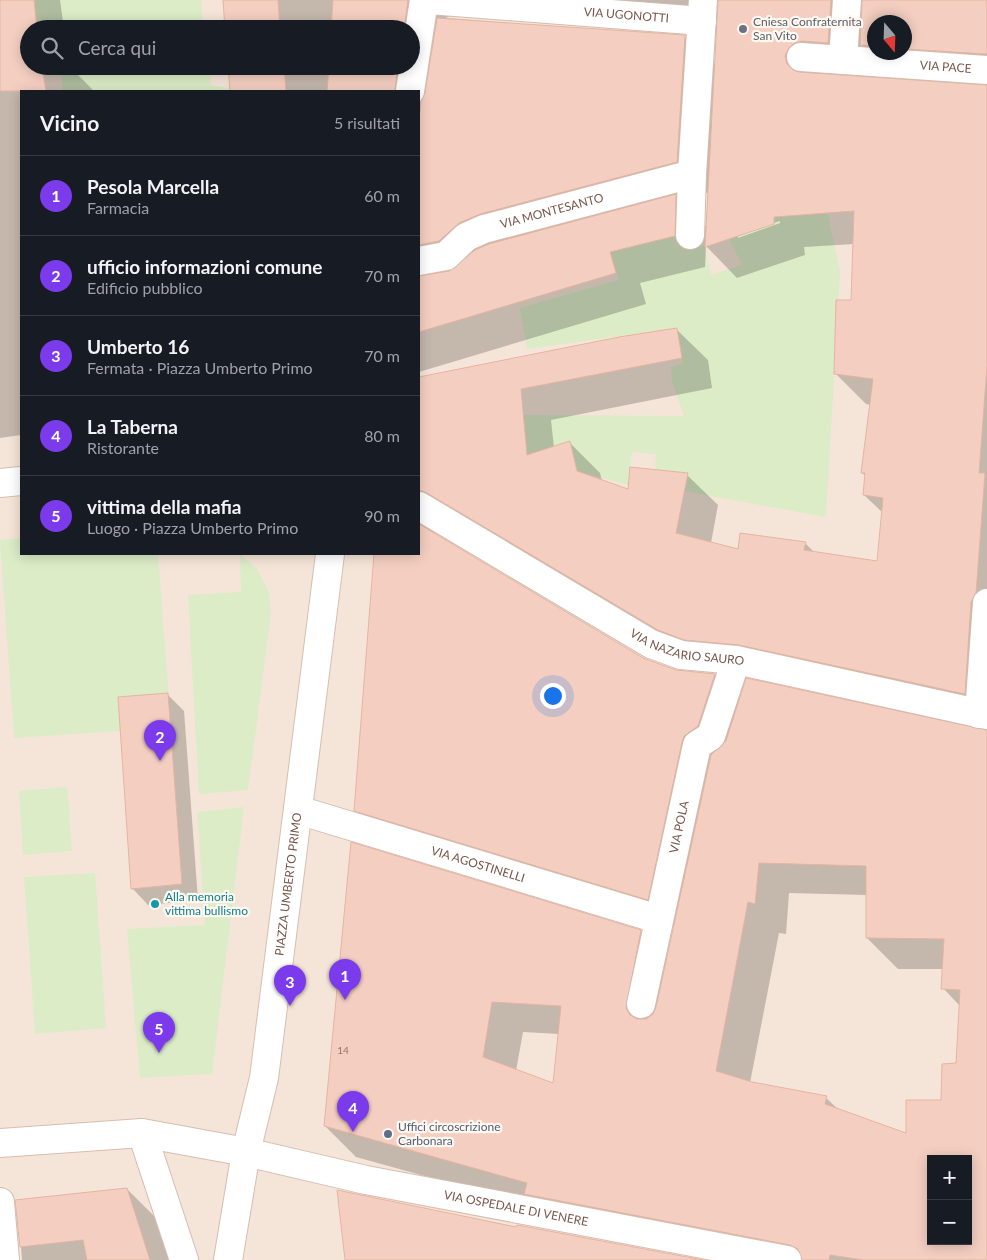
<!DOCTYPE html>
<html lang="it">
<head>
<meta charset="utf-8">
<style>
  :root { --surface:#171b24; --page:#242831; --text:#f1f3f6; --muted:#9ea1a6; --line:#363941; --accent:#7c3aed }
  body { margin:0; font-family:Lato,sans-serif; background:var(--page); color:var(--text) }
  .controls { position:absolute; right:15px; bottom:15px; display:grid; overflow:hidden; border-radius:0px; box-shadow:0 2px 12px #0003 }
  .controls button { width:45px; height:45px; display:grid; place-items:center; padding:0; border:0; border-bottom:1px solid var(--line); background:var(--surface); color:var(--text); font:25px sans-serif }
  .compass { position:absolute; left:867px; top:15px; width:45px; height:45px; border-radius:50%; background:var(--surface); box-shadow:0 2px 12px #0003; rotate:161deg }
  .you { position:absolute; left:552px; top:695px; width:18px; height:18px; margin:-12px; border:4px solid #fff; border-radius:50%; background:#1a73e8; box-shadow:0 0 0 8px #1a73e833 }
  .badge { display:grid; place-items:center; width:32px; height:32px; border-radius:50%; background:var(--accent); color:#fff; font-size:16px; font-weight:700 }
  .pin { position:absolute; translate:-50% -41px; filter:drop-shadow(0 1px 2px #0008) }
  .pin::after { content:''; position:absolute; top:26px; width:18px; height:15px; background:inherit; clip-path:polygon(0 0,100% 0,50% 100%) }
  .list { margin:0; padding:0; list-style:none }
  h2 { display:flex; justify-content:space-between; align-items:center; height:65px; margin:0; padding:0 20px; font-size:21px }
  h2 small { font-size:16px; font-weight:400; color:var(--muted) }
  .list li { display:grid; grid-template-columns:32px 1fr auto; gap:15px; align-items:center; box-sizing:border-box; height:80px; padding:0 20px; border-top:1px solid var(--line) }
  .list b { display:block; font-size:19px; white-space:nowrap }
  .list p { margin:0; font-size:16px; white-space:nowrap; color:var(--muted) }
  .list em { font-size:16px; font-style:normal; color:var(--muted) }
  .icon { flex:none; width:28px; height:28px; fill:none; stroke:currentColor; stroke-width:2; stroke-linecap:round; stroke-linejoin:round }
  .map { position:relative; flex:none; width:987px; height:1260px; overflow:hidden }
  .search { position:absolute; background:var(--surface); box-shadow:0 2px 12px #0003; left:20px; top:20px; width:400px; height:55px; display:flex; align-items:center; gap:12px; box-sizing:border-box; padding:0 18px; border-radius:28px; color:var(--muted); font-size:19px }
  .panel { position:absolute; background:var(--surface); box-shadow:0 2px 12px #0003; left:20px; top:90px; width:400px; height:465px; border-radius:0px }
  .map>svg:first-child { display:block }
  .residential { fill:#f5e5d8; fill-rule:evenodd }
  .green { fill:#dbecc7 }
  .shadow { fill:#0003; fill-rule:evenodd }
  .building { fill:#f4cfc1; stroke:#e7b3a0; fill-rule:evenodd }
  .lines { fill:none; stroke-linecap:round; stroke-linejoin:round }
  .street-casing { stroke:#d3bcb1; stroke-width:30 }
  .secondary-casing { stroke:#d8bdb1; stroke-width:30 }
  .street { stroke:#fff; stroke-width:28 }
  .secondary { stroke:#fff; stroke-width:28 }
  .worship-dot { fill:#6b7280; stroke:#fff8f1; stroke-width:2 }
  .culture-dot { fill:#0f9aa8; stroke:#fff8f1; stroke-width:2 }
  .service-dot { fill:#5c6f8a; stroke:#fff8f1; stroke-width:2 }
  .labels { text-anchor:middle; stroke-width:4.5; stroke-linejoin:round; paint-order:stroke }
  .number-label { font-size:10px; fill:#987568 }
  .street-label { font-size:12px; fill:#7a574b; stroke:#fff8f1 }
  .worship-label { font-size:12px; fill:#5b616d; stroke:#fff8f1; text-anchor:start }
  .culture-label { font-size:12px; fill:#0d838f; stroke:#fff8f1; text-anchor:start }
  .service-label { font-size:12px; fill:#4e5e75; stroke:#fff8f1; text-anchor:start }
</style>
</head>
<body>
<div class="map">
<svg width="987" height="1260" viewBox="0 0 987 1260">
  <rect width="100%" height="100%" fill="#fdf4ea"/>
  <path class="residential" d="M0,0H987V1260H0ZM874,22H904V52H874ZM29,29H411V66H29ZM21,91H419V554H21ZM931,1159H968V1241H931Z"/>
  <path class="green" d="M34,0H201L204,29H29L21,24L36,22Z
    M62,66H209L211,85L246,91H62Z
    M778,197L826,205L840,272L826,517L684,491L655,470L656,454L632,452L628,485L577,471L569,441L519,458L523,432V415L684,416L672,381L671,367L683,364L677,328L527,349L520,308L619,280L610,252L649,227L676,219L683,249L704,245L711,275L742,265L729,239L774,224Z
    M21,538V554H158L169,701L168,693L120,731L14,738L0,540Z
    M240,554L257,569L269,592L271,613L248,790L199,794L188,595L241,592Z
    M67,787L72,851L23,855L19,791Z
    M244,807L212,1074L140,1078L127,929L205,925L197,812Z
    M95,873L106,1028L35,1034L24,877Z"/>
  <path class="shadow" d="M0,0H60L64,29H29V66H69L92,89V91H21V435L0,438Z
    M224,0H987V83L892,76L861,45L859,74L834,72L821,75L987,87V722L716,670L436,529L435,535L643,659L676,671L714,675L740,701L987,731V1260H742L540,1208L356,1157L325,1126L352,844L640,931L668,959L675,928L387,841L356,810L376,554H419V379L620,338L677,330L708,360L712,388L551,420L554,448L569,442L600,473L602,481L629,490L687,475L718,505L711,543L739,550L805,543L815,553L878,562L883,513L864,495L866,476L862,473L871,405L866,404L835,373L852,302L854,244L804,247L805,255L737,278L706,246L705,267L640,283L646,304L419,372V91H232L230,66H411V29H227ZM450,16L718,35L716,68L685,37L446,18ZM874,22H904V52H874ZM710,192L708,228L679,200ZM780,221V223L738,238V235ZM789,893L867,895V938L898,969H943V988L960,1006L957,1065L942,1101L907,1135L840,1111L826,1098L750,1083L779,933L786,934ZM523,1032L559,1034L554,1085L516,1071ZM931,1159H968V1241H931Z
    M168,695L184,711L198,900L148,905L132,888Z
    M127,1189L158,1220L171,1260H22L17,1201Z"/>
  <path class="building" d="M0,0H34L37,29H29V66H42L46,91H0Z
    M223,0H278L280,29H225Z
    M333,0H408L404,29H331Z
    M718,0H831L828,43L802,41L794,43L788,49L785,56L787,64L793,70L799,72L987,85V366L979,473H985L976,593L971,602L965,694L739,645L684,640L658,630L427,493L419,490V377L619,337L677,328L682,358L521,389L527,455L570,441L577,471L628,489L630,467L688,473L676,533L738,549L740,533L806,542L804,550L877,561L883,498L863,495L865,473H861L873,379L834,374L836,300H851L854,211L774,217V224L705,247Z
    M862,0H987V54L904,49V22H874V46L860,45Z
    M437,18L685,35L677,162L480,214L459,223L439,241L419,245V119L421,101L425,93Z
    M228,66H284L286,91H230Z
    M329,66H398L395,91H327Z
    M676,194L675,236L610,252L616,273L419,332V276L449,271L475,250L489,244Z
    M419,524L643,658L676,670L715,674L698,726L684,736L682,742L648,900L354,811L374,554H419Z
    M746,678L987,730V1260H863L830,1255L829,1260H802L798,1249L790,1245L524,1194L527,1183L324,1126L351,842L641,930L626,1008L630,1015L637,1019H646L653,1014L656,1007L711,755L726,741ZM759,863L866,866V938L944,939L941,989L960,990L956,1063L942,1064L941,1100H906V1133L825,1104L827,1096L752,1082L716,1071L748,902L755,904ZM492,1002L561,1006L553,1083L483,1057ZM931,1159H968V1241H931Z
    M168,693L182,884L131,889L118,697Z
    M127,1188L150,1260H87L83,1240L20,1247L15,1200Z
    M337,1190L516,1227L517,1225L703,1260H345Z"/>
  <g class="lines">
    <defs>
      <g id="street">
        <path id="s1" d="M429,0L702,21"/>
        <path id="s2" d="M801,57L987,70"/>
        <path d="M843,60L847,0"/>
        <path d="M690,235L692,174L703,0"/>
        <path id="s3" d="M419,261L446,256L466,237L484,229L692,174"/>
        <path id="s4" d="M419,506L651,644L681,655L736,660L987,715"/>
        <path d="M979,714L987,603"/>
        <path id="s5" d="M298,810L658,919"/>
        <path id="s6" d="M641,1004L697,745L711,736L736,660"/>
        <path d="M0,1202L5,1260"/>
      </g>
      <g id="secondary">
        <path d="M410,91L424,0"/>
        <path d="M0,483L21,481"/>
        <path d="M142,1133L184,1260"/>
        <path id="s7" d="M0,1143L142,1133L246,1152L366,1180L787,1260"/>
        <path id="s8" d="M228,1260L246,1152L264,1078L330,554"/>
      </g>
    </defs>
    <use href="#street" class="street-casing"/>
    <use href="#secondary" class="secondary-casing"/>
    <use href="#street" class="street"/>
    <use href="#secondary" class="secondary"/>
  </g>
  <circle class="worship-dot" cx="743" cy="29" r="5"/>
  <circle class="culture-dot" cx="155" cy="904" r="5"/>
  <circle class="service-dot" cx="388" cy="1134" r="5"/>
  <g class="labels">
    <g class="number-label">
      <text x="343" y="1054">14</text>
    </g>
    <g class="street-label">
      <text dy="4" stroke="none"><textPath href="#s1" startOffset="198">VIA UGONOTTI</textPath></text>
      <text dy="4" stroke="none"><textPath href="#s2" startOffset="145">VIA PACE</textPath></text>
      <text dy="4" stroke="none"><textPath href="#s3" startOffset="145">VIA MONTESANTO</textPath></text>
      <text dy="4" stroke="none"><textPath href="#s4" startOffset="306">VIA NAZARIO SAURO</textPath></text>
      <text dy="4" stroke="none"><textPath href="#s6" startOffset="181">VIA POLA</textPath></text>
      <text dy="4" stroke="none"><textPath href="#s5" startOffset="188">VIA AGOSTINELLI</textPath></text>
      <text dy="4" stroke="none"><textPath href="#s8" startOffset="381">PIAZZA UMBERTO PRIMO</textPath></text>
      <text dy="4" stroke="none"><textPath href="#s7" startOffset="524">VIA OSPEDALE DI VENERE</textPath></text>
    </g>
    <g class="worship-label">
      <text x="753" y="26">Cniesa Confraternita<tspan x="753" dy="14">San Vito</tspan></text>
    </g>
    <g class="culture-label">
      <text x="165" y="901">Alla memoria<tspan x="165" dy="14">vittima bullismo</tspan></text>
    </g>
    <g class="service-label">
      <text x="398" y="1131">Uffici circoscrizione<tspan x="398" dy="14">Carbonara</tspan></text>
    </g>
  </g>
</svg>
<div class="controls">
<button>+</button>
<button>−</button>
</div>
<svg class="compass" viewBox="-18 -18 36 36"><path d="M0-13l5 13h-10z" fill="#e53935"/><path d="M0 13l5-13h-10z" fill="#9ea1a6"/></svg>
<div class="you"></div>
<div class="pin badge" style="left:345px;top:1000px">1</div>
<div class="pin badge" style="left:160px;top:761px">2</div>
<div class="pin badge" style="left:290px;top:1006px">3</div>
<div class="pin badge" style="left:353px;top:1132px">4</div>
<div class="pin badge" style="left:159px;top:1053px">5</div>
<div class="search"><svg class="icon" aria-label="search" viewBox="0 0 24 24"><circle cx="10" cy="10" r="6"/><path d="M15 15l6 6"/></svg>Cerca qui</div>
<section class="panel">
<h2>Vicino<small>5 risultati</small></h2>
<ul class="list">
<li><span class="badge">1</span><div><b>Pesola Marcella</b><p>Farmacia</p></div><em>60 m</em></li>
<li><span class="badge">2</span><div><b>ufficio informazioni comune</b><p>Edificio pubblico</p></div><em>70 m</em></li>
<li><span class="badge">3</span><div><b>Umberto 16</b><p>Fermata · Piazza Umberto Primo</p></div><em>70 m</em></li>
<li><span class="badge">4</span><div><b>La Taberna</b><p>Ristorante</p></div><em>80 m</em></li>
<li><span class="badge">5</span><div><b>vittima della mafia</b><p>Luogo · Piazza Umberto Primo</p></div><em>90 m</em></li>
</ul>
</section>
</div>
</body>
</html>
